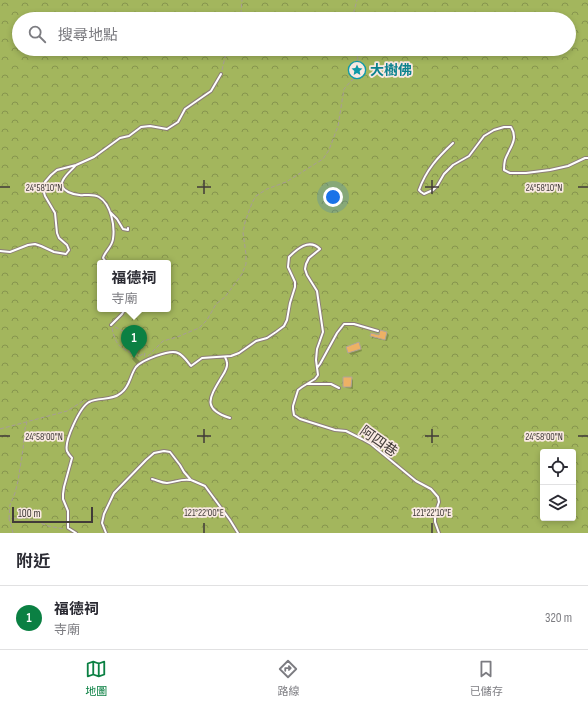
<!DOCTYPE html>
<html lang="zh-TW">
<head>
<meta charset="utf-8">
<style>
  :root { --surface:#fff; --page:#f2f2f3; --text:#2b2b33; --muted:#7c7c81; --line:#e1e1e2; --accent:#0b8043 }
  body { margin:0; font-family:"Sofia Sans Condensed","Noto Sans TC",sans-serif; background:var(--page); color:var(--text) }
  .controls { position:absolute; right:12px; bottom:12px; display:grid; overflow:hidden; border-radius:4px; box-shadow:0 2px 6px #0003 }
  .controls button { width:36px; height:36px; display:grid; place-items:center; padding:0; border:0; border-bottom:1px solid var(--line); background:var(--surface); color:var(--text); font:20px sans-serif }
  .scale { position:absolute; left:12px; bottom:10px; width:81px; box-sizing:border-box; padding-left:4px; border:2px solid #413b38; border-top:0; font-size:11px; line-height:14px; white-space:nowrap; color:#413b38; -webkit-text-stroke:3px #f9e9e2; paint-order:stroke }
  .you { position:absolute; left:333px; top:197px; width:14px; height:14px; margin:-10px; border:3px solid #fff; border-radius:50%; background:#1a73e8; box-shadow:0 0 0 6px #1a73e833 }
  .badge { display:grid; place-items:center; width:26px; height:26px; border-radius:50%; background:var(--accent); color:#fff; font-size:13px; font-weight:700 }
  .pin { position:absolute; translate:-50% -33px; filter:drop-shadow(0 1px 2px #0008) }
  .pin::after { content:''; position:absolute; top:21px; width:14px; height:12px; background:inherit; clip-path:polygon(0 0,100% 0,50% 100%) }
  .popup { position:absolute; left:97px; top:260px; width:74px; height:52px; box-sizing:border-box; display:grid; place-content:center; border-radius:4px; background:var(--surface); filter:drop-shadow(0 1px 3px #0005); font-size:13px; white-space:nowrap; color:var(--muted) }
  .popup b { font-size:15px; color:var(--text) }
  .popup::after { content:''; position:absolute; left:50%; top:100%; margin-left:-8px; border:8px solid transparent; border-top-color:var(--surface) }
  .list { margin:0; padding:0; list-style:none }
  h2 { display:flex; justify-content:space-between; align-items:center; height:52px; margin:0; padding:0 16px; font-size:17px }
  h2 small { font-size:13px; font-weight:400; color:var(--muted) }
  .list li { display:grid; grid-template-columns:26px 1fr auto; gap:12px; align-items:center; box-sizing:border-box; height:64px; padding:0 16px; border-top:1px solid var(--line) }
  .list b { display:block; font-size:15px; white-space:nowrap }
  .list p { margin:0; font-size:13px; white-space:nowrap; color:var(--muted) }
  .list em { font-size:13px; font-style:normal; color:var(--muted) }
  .icon { flex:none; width:22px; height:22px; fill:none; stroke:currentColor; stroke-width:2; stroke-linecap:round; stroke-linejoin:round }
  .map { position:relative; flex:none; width:588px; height:533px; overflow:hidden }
  .search { position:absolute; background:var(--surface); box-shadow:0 2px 6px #0003; left:12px; right:12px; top:12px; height:44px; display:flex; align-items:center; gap:10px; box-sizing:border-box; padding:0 14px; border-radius:22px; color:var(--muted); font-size:15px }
  .sheet { height:116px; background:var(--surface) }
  nav { display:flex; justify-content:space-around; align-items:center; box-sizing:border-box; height:56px; border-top:1px solid var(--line); background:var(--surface); font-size:11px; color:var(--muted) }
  nav a { display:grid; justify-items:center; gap:2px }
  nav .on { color:var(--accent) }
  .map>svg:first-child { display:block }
  .forest { fill:url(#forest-crowns); fill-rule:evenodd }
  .shadow { fill:#0003 }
  .building { fill:#edb165; stroke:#aea499 }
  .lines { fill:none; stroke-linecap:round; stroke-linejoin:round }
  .service-casing { stroke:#8c7e77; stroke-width:4 }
  .path { stroke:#a89c97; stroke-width:1; stroke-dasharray:4 2; stroke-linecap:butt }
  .service { stroke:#fff; stroke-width:2 }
  .ticks { fill:none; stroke:#413b38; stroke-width:1.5 }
  .labels { text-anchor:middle; stroke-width:3.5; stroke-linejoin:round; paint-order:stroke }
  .culture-label { font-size:14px; font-weight:bold; fill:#0d838f; stroke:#f9e9e2; text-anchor:start }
  .street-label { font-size:14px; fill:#413b38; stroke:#f9e9e2 }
  .ticks-label { font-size:10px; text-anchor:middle; fill:#413b38; stroke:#f9e9e2; stroke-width:3.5; stroke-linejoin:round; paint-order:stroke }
</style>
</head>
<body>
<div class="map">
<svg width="588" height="533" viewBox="0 0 588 533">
  <defs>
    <pattern id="forest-crowns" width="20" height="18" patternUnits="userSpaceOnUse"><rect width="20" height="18" fill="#a3b65d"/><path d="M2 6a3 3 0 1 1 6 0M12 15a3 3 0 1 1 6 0" fill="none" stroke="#86954e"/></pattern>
  </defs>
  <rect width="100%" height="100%" fill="#ebdcd5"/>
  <path class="forest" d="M0,0H588V533H0ZM19,19H569V49H19ZM100,263H168V309H100ZM543,452H573V518H543Z"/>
  <path class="shadow" d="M381,332L387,333L389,335L387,341L373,338L371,336H379Z
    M358,344L360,346L362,351L351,355L349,353L347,347Z
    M138,347L141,349L139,354L136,353Z
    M134,356L141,362L138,366L132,359Z
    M351,378L353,380V389L346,388L344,386Z"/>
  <path class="building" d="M380,330L387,332L385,340L370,336L371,333L379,335Z
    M359,342L361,349L348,353L346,347Z
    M343,377H352L351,387H343Z"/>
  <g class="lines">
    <defs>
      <path id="service" d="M453,143C438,157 426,170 419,190L421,192L424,194L433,190L437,186L444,174L453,165L469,156L484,136L494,130L504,127H511C519,140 509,148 505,160C504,164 504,167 504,170L510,173H526L550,170L568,166L585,158H588
        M76,165C72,170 66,174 63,180C57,191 76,196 84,195C89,195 94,194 99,197C111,204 115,226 113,239C112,247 105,251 103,258L107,263
        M110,212L117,219L123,229L128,230V228
        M0,251L10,252L28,245L35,244L41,246L54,252L66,254L69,250L67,245L59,238L57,233L55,213L45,196L43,189L45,182L51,175L57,170L76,165L94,157L120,138L129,136L141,127L150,126L167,129L178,122L185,109L211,91L221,74
        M111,325L122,314L125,309
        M225,357C226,359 227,361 227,363C228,368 224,373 221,378C209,398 202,409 230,418
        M317,368L320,364L337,333L344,324H354L378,331
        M307,384H331L339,388
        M152,479C157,480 161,483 167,483C176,482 180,479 190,480
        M76,533L68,528V511L63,499V494L64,487L72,458C70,456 68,453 67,451C64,441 80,407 89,402C99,397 112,401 121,393C130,387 130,375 136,367C142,360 170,349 178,353C183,355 187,361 191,366L202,358L231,356L239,353L256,341L267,338L276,332L284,326L287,320L290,303L295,287V282L288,267L289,257C297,249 309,238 320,249L309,258L306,264L305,269L307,275L317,291L323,332L317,349L316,360L318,375L315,379L302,387L298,390L293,406V409L294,415L300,419L335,430L346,431L362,439L371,444L416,481L431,489L438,497L439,502L435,514V522L439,533
        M106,533L102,523L104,514L114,493L146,460L154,453L164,451L170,452L180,465L184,472L191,480L205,486L230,520L238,533"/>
    </defs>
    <use href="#service" class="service-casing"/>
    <path class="path" d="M238,19L241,13L242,0
      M352,19L357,0
      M222,70L227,49
      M354,79V66L358,58
      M115,327L129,334L133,341L129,352
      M112,328C116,347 121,349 139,356L145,353L144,357
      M148,356L163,341L177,337L199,328L207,320L216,304L225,297L242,274L246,264V254L243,233L245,222L252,203L256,196L267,189L286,182L323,159L329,150L338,126L344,89L351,81L361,74L363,70V67L356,54L355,49
      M0,429L67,411L85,400
      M9,519L10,505L15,493L18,481L23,449L25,429L27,422
      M13,533L9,519L28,518L48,526L64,529"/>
    <use href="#service" class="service"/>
  </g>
  <path class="ticks" d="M204,180V194M432,180V194M0,187H10M197,187H211M425,187H439M578,187H588M204,429V443M432,429V443M0,436H10M197,436H211M425,436H439M578,436H588M204,523V533M432,523V533"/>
  <defs>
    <symbol id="sight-ring" viewBox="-11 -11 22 22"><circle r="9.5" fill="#f9e9e2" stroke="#0f9aa8" stroke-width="1.5"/><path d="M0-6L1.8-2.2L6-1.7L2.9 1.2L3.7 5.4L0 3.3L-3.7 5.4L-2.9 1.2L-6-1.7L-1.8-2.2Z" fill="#0f9aa8"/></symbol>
  </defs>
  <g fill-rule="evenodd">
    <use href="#sight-ring" x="347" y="60" width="20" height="20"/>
  </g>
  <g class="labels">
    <g class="culture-label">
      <text x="370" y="75">大樹佛</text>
    </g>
    <g class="street-label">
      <text transform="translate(379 441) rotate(35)" y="5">阿四巷</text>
    </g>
  </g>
  <g class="ticks-label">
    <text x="44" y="191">24°58'10"N</text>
    <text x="544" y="191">24°58'10"N</text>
    <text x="44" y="440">24°58'00"N</text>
    <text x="544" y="440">24°58'00"N</text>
    <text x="204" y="516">121°22'00"E</text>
    <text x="432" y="516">121°22'10"E</text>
  </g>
</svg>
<div class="controls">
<button><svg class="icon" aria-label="locate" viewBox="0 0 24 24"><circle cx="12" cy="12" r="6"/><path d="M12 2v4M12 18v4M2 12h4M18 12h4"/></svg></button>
<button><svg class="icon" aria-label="layers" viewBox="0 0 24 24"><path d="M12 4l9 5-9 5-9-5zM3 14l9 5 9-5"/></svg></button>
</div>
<div class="scale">100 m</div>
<div class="you"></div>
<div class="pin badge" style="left:134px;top:358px">1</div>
<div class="popup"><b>福德祠</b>寺廟</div>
<div class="search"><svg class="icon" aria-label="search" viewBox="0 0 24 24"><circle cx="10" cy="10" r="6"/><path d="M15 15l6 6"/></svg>搜尋地點</div>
</div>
<section class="sheet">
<h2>附近<small></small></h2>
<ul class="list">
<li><span class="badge">1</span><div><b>福德祠</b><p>寺廟</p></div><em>320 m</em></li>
</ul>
</section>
<nav>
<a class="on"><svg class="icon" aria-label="map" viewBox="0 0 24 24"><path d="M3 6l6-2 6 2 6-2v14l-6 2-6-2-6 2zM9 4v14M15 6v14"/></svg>地圖</a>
<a><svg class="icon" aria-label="directions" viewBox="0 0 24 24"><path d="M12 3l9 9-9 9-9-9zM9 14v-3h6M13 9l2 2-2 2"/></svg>路線</a>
<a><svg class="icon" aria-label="saved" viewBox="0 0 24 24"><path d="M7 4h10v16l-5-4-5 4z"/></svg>已儲存</a>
</nav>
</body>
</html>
